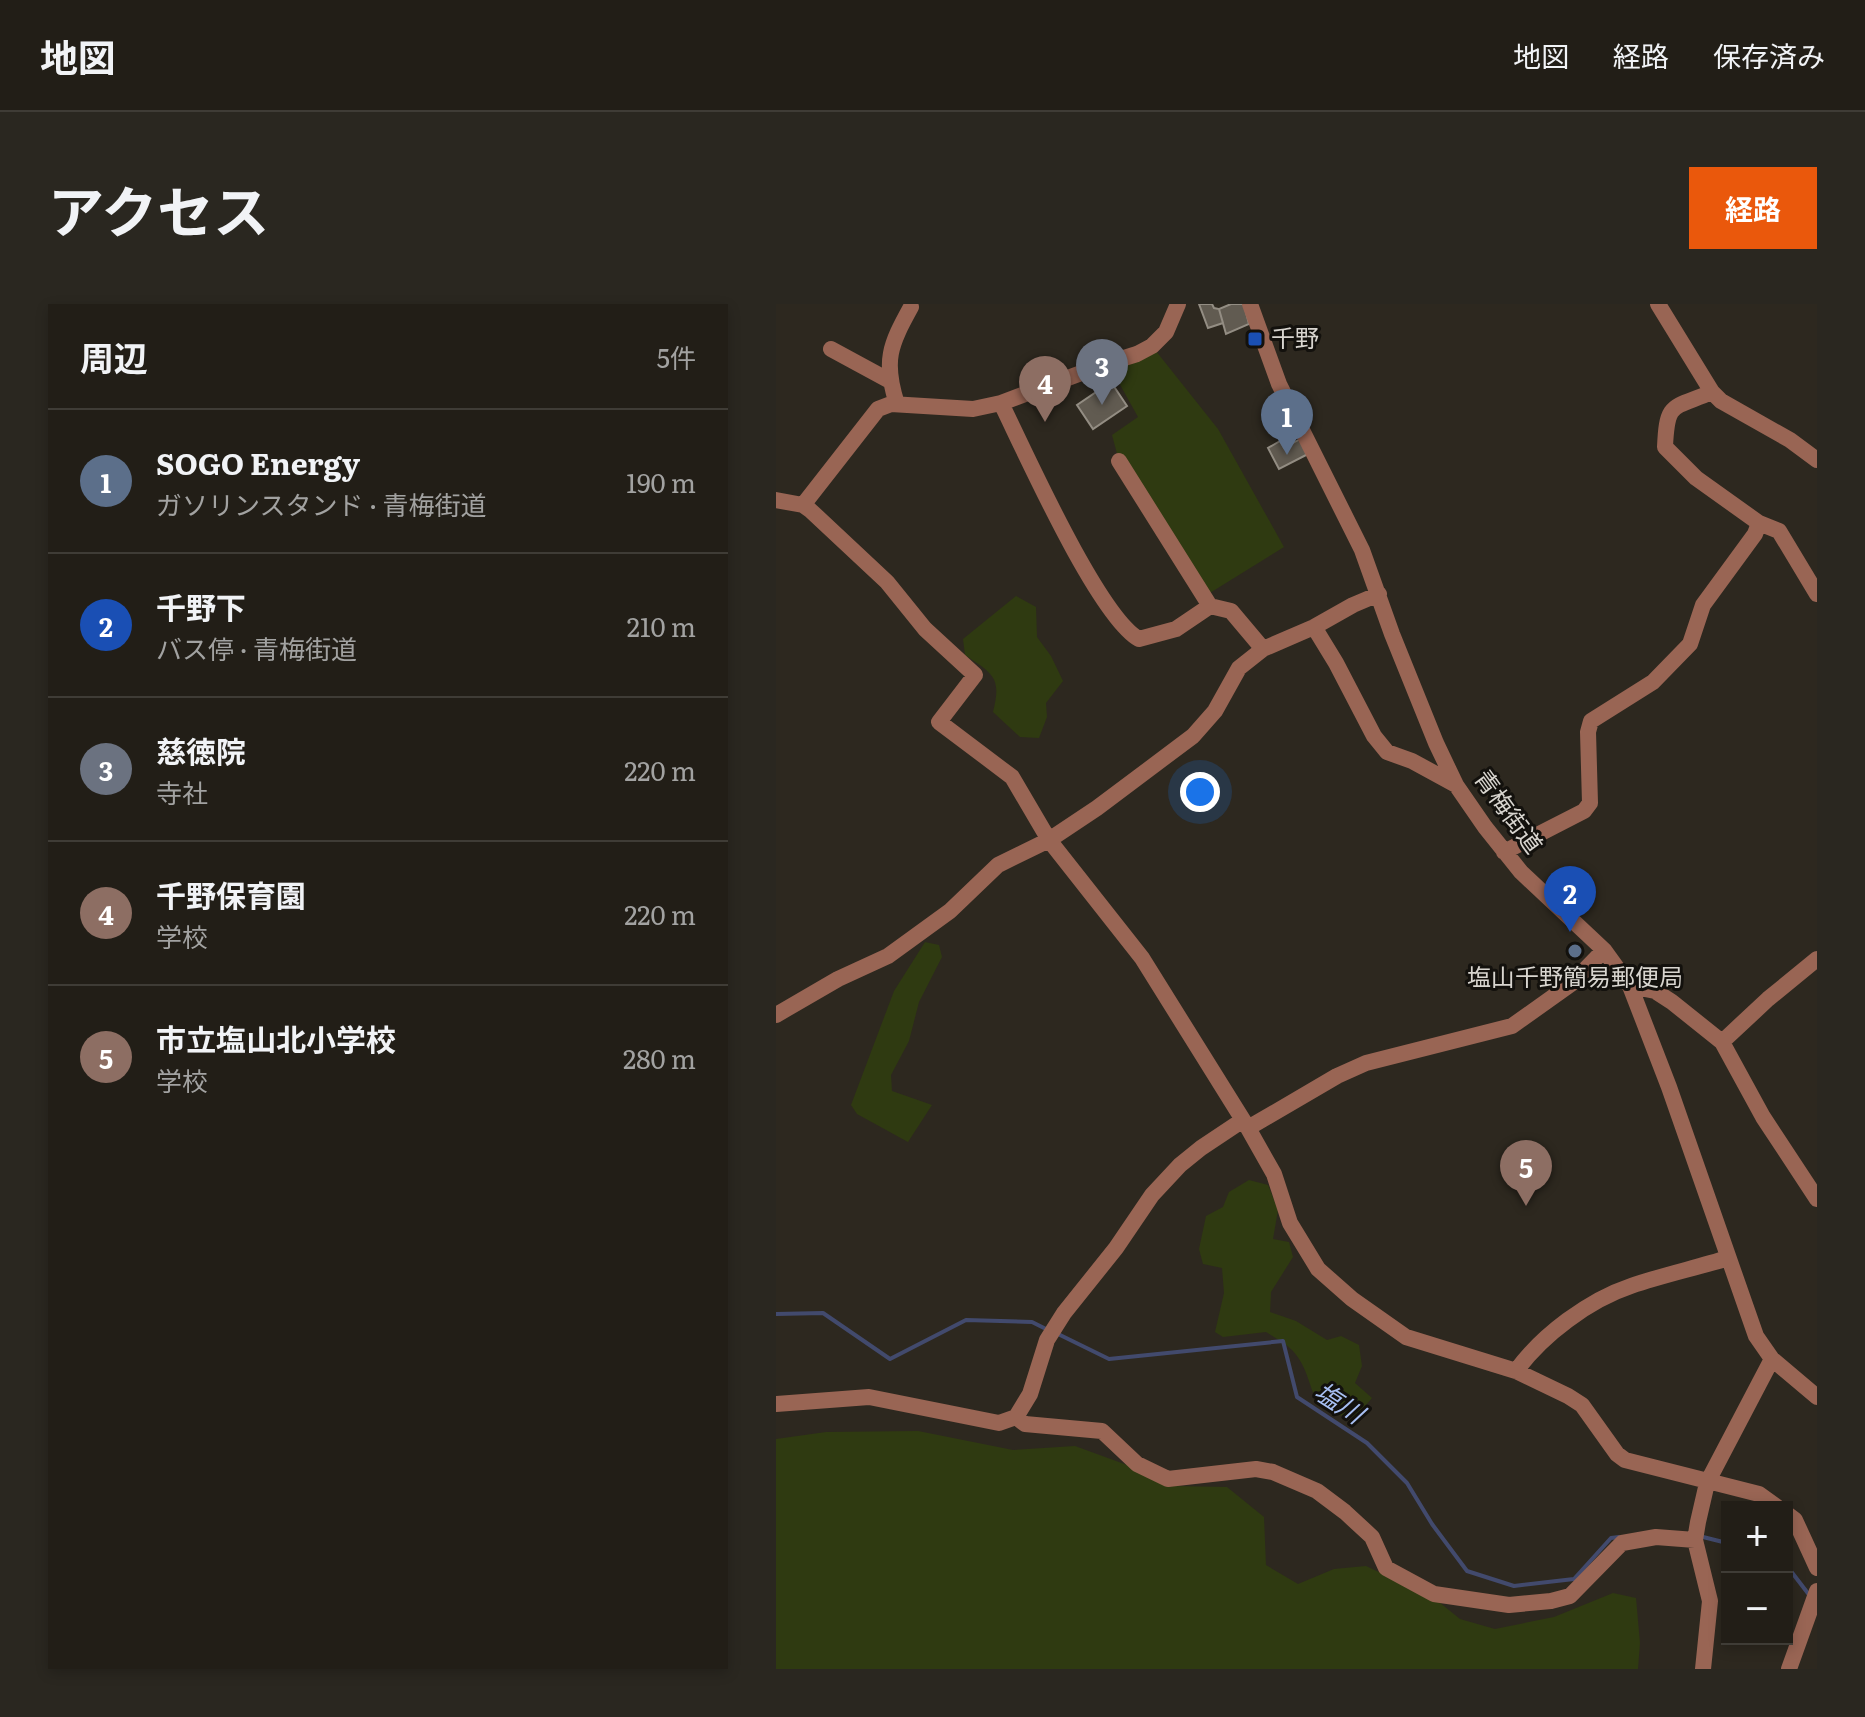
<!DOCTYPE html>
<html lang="ja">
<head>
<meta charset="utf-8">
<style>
  :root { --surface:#221e17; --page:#2a2720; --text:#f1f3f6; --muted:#a2a2a1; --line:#3f3c36; --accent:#ea580c }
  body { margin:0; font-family:Literata,"Noto Sans JP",serif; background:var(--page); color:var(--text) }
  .controls { position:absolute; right:24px; bottom:24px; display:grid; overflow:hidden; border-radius:0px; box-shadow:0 4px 12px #0003 }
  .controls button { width:72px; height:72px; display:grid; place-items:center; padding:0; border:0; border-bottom:2px solid var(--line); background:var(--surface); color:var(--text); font:40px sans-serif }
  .you { position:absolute; left:424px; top:488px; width:28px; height:28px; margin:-20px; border:6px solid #fff; border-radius:50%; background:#1a73e8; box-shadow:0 0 0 12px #1a73e833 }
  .badge { display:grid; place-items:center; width:52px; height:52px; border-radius:50%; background:var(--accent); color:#fff; font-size:26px; font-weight:700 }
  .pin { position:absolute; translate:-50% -66px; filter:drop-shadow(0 2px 4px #0008) }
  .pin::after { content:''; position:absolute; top:42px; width:28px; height:24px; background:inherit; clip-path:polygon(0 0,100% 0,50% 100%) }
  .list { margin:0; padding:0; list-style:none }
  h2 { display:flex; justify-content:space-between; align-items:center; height:104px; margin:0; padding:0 32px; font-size:34px }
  h2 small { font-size:26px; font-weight:400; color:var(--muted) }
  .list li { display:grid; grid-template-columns:52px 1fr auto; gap:24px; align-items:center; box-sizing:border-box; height:144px; padding:0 32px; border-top:2px solid var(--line) }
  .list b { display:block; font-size:30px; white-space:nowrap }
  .list p { margin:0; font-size:26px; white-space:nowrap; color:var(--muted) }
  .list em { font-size:26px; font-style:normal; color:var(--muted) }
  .map { position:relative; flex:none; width:1041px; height:1365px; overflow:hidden; border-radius:0px }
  header { display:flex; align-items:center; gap:48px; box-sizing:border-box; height:112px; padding:0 40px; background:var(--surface); border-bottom:2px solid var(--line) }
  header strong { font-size:38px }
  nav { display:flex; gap:44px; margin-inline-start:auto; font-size:28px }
  .intro { display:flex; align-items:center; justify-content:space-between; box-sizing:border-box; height:192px; padding:0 48px }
  h1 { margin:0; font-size:56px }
  .button { padding:20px 36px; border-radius:0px; background:var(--accent); color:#fff; font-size:28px; font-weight:700 }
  main { display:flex; gap:48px; padding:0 48px }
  aside { flex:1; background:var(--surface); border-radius:0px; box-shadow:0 4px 12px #0003 }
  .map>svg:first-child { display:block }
  .green { fill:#2f3a11 }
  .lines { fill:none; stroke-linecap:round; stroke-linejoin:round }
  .stream { stroke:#424a6d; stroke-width:4 }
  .building { fill:#615b51; stroke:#938d83; stroke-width:2 }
  .minor { stroke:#996554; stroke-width:16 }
  .transit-dot { fill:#1a4fb4; stroke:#13110d; stroke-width:3 }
  .service-dot { fill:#5c6f8a; stroke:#13110d; stroke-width:3 }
  .labels { text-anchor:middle; stroke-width:6; stroke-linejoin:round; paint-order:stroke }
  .poi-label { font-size:24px; fill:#d8d5cf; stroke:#13110d; text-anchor:start }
  .street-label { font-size:24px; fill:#d8d5cf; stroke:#13110d }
  .water-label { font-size:26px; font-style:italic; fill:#a7bff2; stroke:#13110d }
</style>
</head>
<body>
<header>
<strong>地図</strong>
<nav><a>地図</a><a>経路</a><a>保存済み</a></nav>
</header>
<div class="intro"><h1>アクセス</h1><a class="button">経路</a></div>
<main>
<aside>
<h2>周辺<small>5件</small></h2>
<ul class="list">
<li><span class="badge" style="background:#5c6f8a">1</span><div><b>SOGO Energy</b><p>ガソリンスタンド · 青梅街道</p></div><em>190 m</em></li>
<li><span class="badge" style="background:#1a4fb4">2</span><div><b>千野下</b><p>バス停 · 青梅街道</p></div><em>210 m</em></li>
<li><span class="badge" style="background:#6b7280">3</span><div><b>慈徳院</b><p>寺社</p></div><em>220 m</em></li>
<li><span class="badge" style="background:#8d6e63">4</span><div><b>千野保育園</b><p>学校</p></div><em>220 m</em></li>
<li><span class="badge" style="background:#8d6e63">5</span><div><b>市立塩山北小学校</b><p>学校</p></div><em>280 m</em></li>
</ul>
</aside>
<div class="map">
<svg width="1041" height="1365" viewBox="0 0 1041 1365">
  <rect width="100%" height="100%" fill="#2d281f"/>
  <path class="green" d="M376,42L442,125L508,243L429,292L343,157L336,131L362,113L332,59Z
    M240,292L260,303L261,333L275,352L287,377L270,399L271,413L263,434L244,433L217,408C226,373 217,370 189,351L187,335Z
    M149,638L163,641L166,653L143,698L133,737L115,771L116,787L156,801L132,838L81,810L75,801L118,687Z
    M473,876L492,881L502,906L497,935L513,938L517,953L495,988L494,1008L520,1017L551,1036L565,1032L583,1041L586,1062L579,1079L596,1094L580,1113C525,1112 544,1076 516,1046C509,1039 498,1033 490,1028L447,1033L439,1028L448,989L446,964L427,960L423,945L430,912L447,903L453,888Z
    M142,1127L237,1146L299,1142L351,1161L395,1182L451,1183L488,1213L490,1261L522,1280L558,1265L590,1262L658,1294L684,1315L719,1325L778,1313L837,1289L860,1294L864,1339L862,1365H0V1135L50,1128Z"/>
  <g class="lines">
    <path class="stream" d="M0,1010L47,1009L114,1055L190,1016L256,1018L272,1026
      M280,1029L333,1055L507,1037L521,1093L591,1139L631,1179L656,1220L691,1267L738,1282L798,1275L835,1234L843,1233
      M923,1232L951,1239
      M1011,1262L1034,1292"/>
  </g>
  <path class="building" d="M423,0H436L438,4L443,5L447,19L432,24Z
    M455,0H468L473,20L450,30L443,5Z
    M335,78L351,102L317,125L301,101Z
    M526,134L534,149L503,165L492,144L504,137L508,144Z"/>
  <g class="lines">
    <path class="minor" d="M474,0L503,80L586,246L616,330L660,439L680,481L709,523L745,568L828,646L854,682L893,783L980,1032L996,1055L1041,1093
      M882,0L936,88L945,97L1014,136L1041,156
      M55,45L114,77
      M936,88C896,105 891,97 889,143L920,174L983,219L1003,227L1041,290
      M225,99C249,148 322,312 363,335L400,325L434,302L455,307L487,345
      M121,100C107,57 114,41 135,3
      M343,157L434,302
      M0,196L27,201L34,206L111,278L149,325L199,371L163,418L236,473L273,536L366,654L472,824L498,870L514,919L542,965L576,995L630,1033L740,1067L792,1092L806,1101L841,1150L849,1156L983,1190L1001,1203
      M27,201L102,105L115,100L197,105L225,99L332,59L361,50L376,42L390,28L402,0
      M538,323L560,359L598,432L611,448L636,457L680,481
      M728,548L808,507L814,499L812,428L815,417L877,378L914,340L927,301L979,230L983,219
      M854,682L879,687L896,698L946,738L987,813L1041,895
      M0,711L62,675L112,652L174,607L222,561L273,536L321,504L417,432L439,407L463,364L487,345L538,323L577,301L603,290
      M946,738L992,695L1041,655
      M472,824L561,772L590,759L736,722L795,680L828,646
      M740,1067C766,1031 813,996 855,982C887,971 920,964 952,954
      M0,1100L93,1093L223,1119L240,1113L254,1090L271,1036L288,1009L340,944L376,891L404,861L425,844L467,816
      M240,1113L249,1120L326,1127L361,1160L392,1175L480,1165L497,1168L541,1187L569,1208L596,1233L610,1264L658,1290L733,1301L775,1297L794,1292L846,1239L880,1233L919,1236
      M1011,1210L1019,1216L1041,1264
      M927,1365L934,1297L919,1236L922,1218L931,1179L996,1055
      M1013,1365L1041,1287"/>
  </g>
  <rect class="transit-dot" x="471" y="27" width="16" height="16" rx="4"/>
  <circle class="service-dot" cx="799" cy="647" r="8"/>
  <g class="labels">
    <g class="poi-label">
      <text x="495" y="43">千野</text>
      <text x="799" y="682" text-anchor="middle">塩山千野簡易郵便局</text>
    </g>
    <g class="street-label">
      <text transform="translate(732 508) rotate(54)" y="8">青梅街道</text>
    </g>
    <g class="water-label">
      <text transform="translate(563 1099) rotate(33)" y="9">塩川</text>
    </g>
  </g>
</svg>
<div class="controls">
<button>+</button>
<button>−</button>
</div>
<div class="you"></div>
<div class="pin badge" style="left:511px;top:151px;background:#5c6f8a">1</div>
<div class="pin badge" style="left:794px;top:628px;background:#1a4fb4">2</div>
<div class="pin badge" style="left:326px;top:101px;background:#6b7280">3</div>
<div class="pin badge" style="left:269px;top:118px;background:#8d6e63">4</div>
<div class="pin badge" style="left:750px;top:902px;background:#8d6e63">5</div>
</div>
</main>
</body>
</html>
